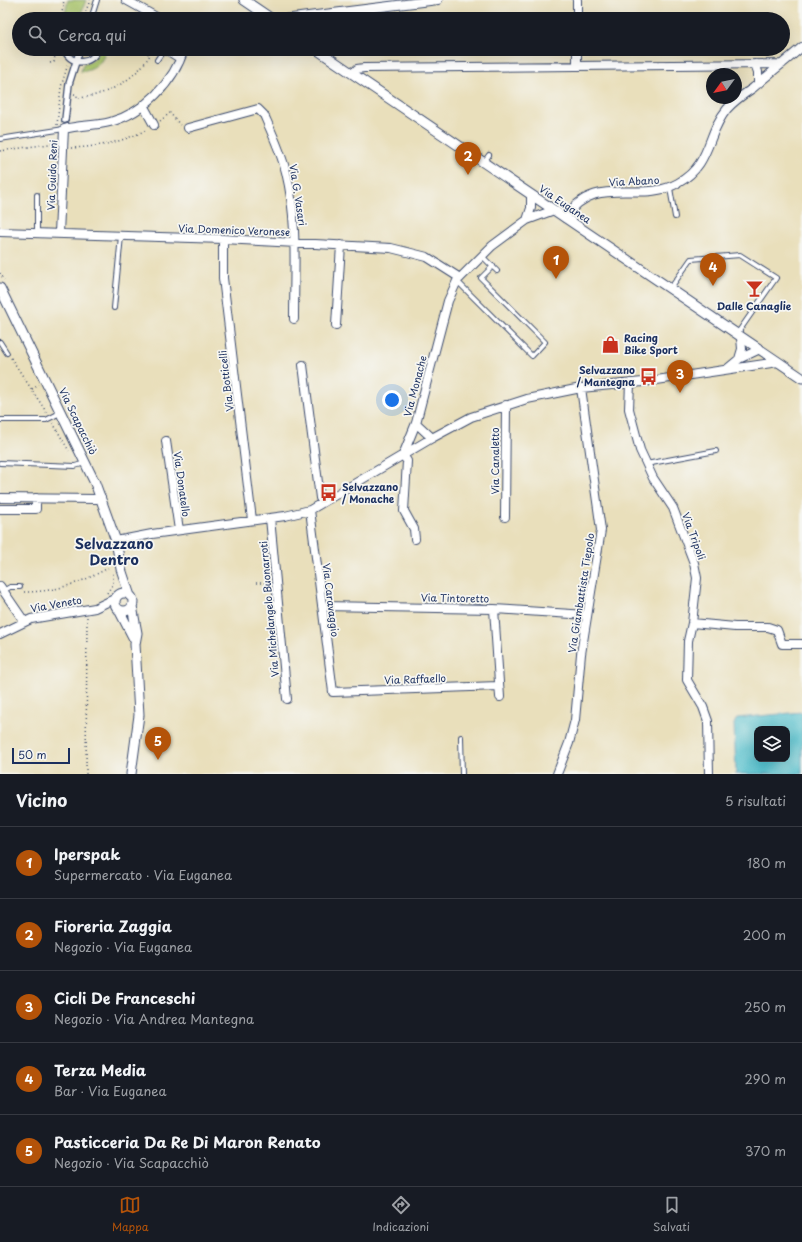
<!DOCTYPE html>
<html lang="it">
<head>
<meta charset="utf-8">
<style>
  :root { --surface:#171b24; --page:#242831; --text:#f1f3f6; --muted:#9ea1a6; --line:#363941; --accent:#b45309 }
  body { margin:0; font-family:"Playpen Sans",sans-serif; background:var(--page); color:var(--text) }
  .controls { position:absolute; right:12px; bottom:12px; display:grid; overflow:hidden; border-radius:8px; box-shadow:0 4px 16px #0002 }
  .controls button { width:36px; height:36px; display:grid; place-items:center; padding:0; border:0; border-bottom:1px solid var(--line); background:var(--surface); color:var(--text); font:20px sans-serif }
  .compass { position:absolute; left:706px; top:68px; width:36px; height:36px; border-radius:50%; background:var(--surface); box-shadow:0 4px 16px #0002; rotate:237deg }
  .scale { position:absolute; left:12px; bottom:10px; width:58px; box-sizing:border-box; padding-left:4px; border:2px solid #1b2f5e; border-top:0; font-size:11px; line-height:14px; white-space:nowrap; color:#1b2f5e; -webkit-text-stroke:3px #f6f6f2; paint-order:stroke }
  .you { position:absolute; left:392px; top:400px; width:14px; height:14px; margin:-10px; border:3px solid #fff; border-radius:50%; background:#1a73e8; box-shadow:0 0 0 6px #1a73e833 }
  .badge { display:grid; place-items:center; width:26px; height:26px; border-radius:50%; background:var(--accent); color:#fff; font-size:13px; font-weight:700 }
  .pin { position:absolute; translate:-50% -33px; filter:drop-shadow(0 1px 2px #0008) }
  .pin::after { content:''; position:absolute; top:21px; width:14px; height:12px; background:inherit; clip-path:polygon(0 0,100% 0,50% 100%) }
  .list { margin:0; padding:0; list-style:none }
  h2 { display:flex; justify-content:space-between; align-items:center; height:52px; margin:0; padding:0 16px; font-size:17px }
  h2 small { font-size:13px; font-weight:400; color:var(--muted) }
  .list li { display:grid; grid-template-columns:26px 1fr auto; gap:12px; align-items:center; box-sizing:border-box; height:72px; padding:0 16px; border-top:1px solid var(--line) }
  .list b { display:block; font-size:15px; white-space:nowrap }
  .list p { margin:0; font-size:13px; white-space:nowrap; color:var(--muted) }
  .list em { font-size:13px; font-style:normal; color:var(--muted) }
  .icon { flex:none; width:22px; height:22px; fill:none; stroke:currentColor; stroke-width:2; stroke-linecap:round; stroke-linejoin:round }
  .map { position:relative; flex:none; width:802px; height:774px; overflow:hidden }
  .search { position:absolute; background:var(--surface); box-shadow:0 4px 16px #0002; left:12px; right:12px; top:12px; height:44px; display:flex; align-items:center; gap:10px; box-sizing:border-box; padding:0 14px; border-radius:22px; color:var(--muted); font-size:15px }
  .sheet { height:412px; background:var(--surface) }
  nav { display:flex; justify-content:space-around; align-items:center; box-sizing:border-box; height:56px; border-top:1px solid var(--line); background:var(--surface); font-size:11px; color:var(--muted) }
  nav a { display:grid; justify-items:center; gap:2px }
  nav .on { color:var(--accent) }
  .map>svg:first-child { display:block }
  .green { fill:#a9c46a; stroke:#627a64 }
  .water { fill:#52bfcc; stroke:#367795; fill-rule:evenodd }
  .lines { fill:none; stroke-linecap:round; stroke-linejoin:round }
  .service-casing { stroke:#3a496c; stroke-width:6 }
  .pedestrian-casing { stroke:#3a496c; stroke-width:8 }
  .minor-casing { stroke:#3a496c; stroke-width:10 }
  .tertiary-casing { stroke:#3a496c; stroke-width:11 }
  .path { stroke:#3a496c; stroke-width:1.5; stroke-dasharray:1 3; stroke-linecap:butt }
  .service { stroke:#fff; stroke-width:4 }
  .pedestrian { stroke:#fff; stroke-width:5.5 }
  .minor { stroke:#fff; stroke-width:8 }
  .tertiary { stroke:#fff; stroke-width:9 }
  .labels { text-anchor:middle; stroke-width:3.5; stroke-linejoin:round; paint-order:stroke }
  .street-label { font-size:10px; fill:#1b2f5e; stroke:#f6f6f2 }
  .poi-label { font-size:10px; font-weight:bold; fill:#1b2f5e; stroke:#f6f6f2; text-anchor:start }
  .district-label { font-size:14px; font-weight:bold; fill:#1b2f5e; stroke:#f6f6f2 }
</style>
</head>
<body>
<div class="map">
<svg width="802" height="774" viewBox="0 0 802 774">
  <rect width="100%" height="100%" fill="#f6f6f2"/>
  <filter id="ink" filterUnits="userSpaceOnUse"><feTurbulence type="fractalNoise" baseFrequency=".025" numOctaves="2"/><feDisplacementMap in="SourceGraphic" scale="8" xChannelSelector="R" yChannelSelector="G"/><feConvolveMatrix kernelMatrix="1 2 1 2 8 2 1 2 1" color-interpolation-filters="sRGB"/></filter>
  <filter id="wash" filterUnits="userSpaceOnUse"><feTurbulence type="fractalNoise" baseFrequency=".012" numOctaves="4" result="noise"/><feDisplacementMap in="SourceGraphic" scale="16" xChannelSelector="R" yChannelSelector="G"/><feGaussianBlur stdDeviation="0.9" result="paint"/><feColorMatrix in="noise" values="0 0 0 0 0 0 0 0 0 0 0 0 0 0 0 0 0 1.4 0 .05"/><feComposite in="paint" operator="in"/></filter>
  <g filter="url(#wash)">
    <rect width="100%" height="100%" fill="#e9dfbb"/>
    <path class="green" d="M68,0H86L79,19H64Z
      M100,49H105C104,63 94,70 81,72L83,65L93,60Z"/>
    <path class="water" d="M802,712V774H736L734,724L737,718ZM757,729H787V759H757Z"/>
  </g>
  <g filter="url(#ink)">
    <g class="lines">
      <defs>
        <path id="service" d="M91,19L97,0
          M157,60L161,54L166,52L179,60
          M0,139L64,129
          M484,162L489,155
          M670,188L675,217
          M37,232V195
          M482,256L497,271
          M457,281L532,356L545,342L481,278L493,266
          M670,289L691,259L740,255L776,278L737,334
          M114,308L121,236
          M0,342L7,353
          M0,420H46L60,413
          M0,463L75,466L85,463
          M646,464L716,451
          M5,590L10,587H20
          M461,737L462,774"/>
        <path id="pedestrian" d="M64,49C71,66 91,66 98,49
          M65,120L69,84L80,49"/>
        <path id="minor" d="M126,0L160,19
          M577,0V19
          M284,19L438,0
          M577,49V65
          M755,64L758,72V84
          M353,74L357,69L364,68L782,64
          M143,105L154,125
          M188,128L258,109L264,115C272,133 281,152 286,172C298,220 294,271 294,319
          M565,218C595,172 639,205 678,183C712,164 706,134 727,109C734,101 744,94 753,88C769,74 786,61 802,47
          M527,220L531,208V195
          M0,232L223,239L391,248L427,257L460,278
          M59,233L64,129C79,125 95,126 110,122C144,113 174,82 184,49
          M223,239V278L252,520
          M336,325L341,245
          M739,359L742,349L741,338
          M303,365L320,498L323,502
          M727,369L739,359L760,349
          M630,383L629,409L640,450L653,478L673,508L694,563L697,578L692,623L688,641L687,680L703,707L708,721L709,774
          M416,423L432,438
          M166,441L179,530
          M403,455L416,423L448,301L457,281L492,246L527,220L554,210
          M403,455L407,461L404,511L414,529L415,539
          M0,498L96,499L101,497
          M0,509H36V498
          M310,510L333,692L498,686
          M505,517L506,405
          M270,518L287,699
          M116,541L152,534L285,516L310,510L432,438L471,417L527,399L581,388L643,382L778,362
          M0,586L24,621
          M322,606L494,609L587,615
          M494,609L500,697
          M692,623L735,627H768L777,630L782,644H802
          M0,634L31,619L95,608L116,598
          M557,774L569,743L575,720L581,654L601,530L581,388"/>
        <path id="tertiary" d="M244,0L272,19
          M316,49L802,378
          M0,288L95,483L116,541L121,569L130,596
          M115 602a9 9 0 1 1 18 0a9 9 0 1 1-18 0Z
          M119,610L134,639
          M131,774L139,715L135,644L137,633L132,606"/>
      </defs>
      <use href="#service" class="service-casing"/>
      <use href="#pedestrian" class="pedestrian-casing"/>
      <use href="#minor" class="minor-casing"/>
      <use href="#tertiary" class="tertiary-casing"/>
      <path class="path" d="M61,19L64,0
        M83,19L90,0
        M50,63L54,62L56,49
        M74,94L77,95V98C107,96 135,80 150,55L141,49
        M160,121L170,113L180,125
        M57,125L61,87L68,64
        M71,148C99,147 123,142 148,129
        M0,151L56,143
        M0,273L4,280
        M11,358L47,413
        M32,389L39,385
        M53,423L69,451
        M256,583H268
        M24,592C56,592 81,583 108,568
        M107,593L113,584V573
        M86,774L87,616"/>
      <use href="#service" class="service"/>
      <use href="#pedestrian" class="pedestrian"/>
      <use href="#minor" class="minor"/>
      <use href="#tertiary" class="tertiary"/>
    </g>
  </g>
  <defs>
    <symbol id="bar-bare" viewBox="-9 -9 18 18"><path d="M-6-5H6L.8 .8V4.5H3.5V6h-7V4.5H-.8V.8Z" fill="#c8321e" stroke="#f6f6f2" stroke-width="2.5" paint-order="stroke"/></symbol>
    <symbol id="shop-bare" viewBox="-9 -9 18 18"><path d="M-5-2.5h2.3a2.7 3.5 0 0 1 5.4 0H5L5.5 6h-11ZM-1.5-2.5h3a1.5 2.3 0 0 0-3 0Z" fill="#c8321e" stroke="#f6f6f2" stroke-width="2.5" paint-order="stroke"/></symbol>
    <symbol id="bus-bare" viewBox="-9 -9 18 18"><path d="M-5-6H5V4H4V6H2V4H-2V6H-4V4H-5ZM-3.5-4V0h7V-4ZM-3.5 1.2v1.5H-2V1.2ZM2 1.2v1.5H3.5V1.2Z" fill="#c8321e" stroke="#f6f6f2" stroke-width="2.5" paint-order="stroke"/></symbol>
  </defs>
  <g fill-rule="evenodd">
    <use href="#bar-bare" x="742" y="276" width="25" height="25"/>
    <use href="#shop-bare" x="598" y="332" width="25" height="25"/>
    <use href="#bus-bare" x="636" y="364" width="25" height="25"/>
    <use href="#bus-bare" x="316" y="480" width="25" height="25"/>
  </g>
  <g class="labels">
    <g class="street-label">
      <text transform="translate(52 175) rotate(-88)" y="4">Via Guido Reni</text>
      <text transform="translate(634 181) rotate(-3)" y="4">Via Abano</text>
      <text transform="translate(298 195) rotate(81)" y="4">Via G. Vasari</text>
      <text transform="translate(565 204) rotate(34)" y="4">Via Euganea</text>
      <text transform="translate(234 230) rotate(2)" y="4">Via Domenico Veronese</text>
      <text transform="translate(226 381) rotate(-97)" y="4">Via Botticelli</text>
      <text transform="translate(415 386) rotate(-75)" y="4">Via Monache</text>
      <text transform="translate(78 421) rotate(64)" y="4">Via Scapacchiò</text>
      <text transform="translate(495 461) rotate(-90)" y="4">Via Canaletto</text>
      <text transform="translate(182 484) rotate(82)" y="4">Via Donatello</text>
      <text transform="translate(694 536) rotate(70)" y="4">Via Tripoli</text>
      <text transform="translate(581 593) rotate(-81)" y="4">Via Giambattista Tiepolo</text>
      <text transform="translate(455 598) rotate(1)" y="4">Via Tintoretto</text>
      <text transform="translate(331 600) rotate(83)" y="4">Via Caravaggio</text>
      <text transform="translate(56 604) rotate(-10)" y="4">Via Veneto</text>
      <text transform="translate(269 609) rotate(-95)" y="4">Via Michelangelo Buonarroti</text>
      <text transform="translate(415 679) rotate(-2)" y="4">Via Raffaello</text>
    </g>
    <g class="poi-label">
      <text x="754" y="310" text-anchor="middle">Dalle Canaglie</text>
      <text x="624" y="342">Racing<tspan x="624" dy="12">Bike Sport</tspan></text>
      <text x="635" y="374" text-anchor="end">Selvazzano<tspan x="635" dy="12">/ Mantegna</tspan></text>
      <text x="342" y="491">Selvazzano<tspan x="342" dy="12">/ Monache</tspan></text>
    </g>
    <g class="district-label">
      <text x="114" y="549">Selvazzano<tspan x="114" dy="16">Dentro</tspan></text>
    </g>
  </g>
</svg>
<div class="controls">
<button><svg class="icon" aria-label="layers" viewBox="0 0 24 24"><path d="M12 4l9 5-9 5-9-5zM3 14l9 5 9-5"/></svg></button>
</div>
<svg class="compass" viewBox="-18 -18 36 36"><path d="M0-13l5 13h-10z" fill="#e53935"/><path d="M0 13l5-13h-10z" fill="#9ea1a6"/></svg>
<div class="scale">50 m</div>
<div class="you"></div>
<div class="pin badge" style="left:556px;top:279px">1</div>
<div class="pin badge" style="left:468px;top:175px">2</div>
<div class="pin badge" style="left:680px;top:393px">3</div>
<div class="pin badge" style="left:713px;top:286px">4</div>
<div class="pin badge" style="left:158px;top:760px">5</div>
<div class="search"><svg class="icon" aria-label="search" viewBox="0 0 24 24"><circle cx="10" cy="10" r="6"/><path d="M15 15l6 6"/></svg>Cerca qui</div>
</div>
<section class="sheet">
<h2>Vicino<small>5 risultati</small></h2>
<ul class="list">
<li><span class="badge">1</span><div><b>Iperspak</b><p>Supermercato · Via Euganea</p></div><em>180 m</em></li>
<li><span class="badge">2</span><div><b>Fioreria Zaggia</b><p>Negozio · Via Euganea</p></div><em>200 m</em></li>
<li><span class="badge">3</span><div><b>Cicli De Franceschi</b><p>Negozio · Via Andrea Mantegna</p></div><em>250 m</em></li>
<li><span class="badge">4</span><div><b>Terza Media</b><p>Bar · Via Euganea</p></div><em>290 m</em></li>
<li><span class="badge">5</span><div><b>Pasticceria Da Re Di Maron Renato</b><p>Negozio · Via Scapacchiò</p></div><em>370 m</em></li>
</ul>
</section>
<nav>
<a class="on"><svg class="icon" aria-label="map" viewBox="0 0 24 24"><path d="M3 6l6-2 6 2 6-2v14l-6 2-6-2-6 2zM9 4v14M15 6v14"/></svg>Mappa</a>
<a><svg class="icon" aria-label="directions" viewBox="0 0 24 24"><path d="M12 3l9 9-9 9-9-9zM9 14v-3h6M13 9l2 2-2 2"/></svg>Indicazioni</a>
<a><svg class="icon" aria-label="saved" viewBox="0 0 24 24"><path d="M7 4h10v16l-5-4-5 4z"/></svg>Salvati</a>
</nav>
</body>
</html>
